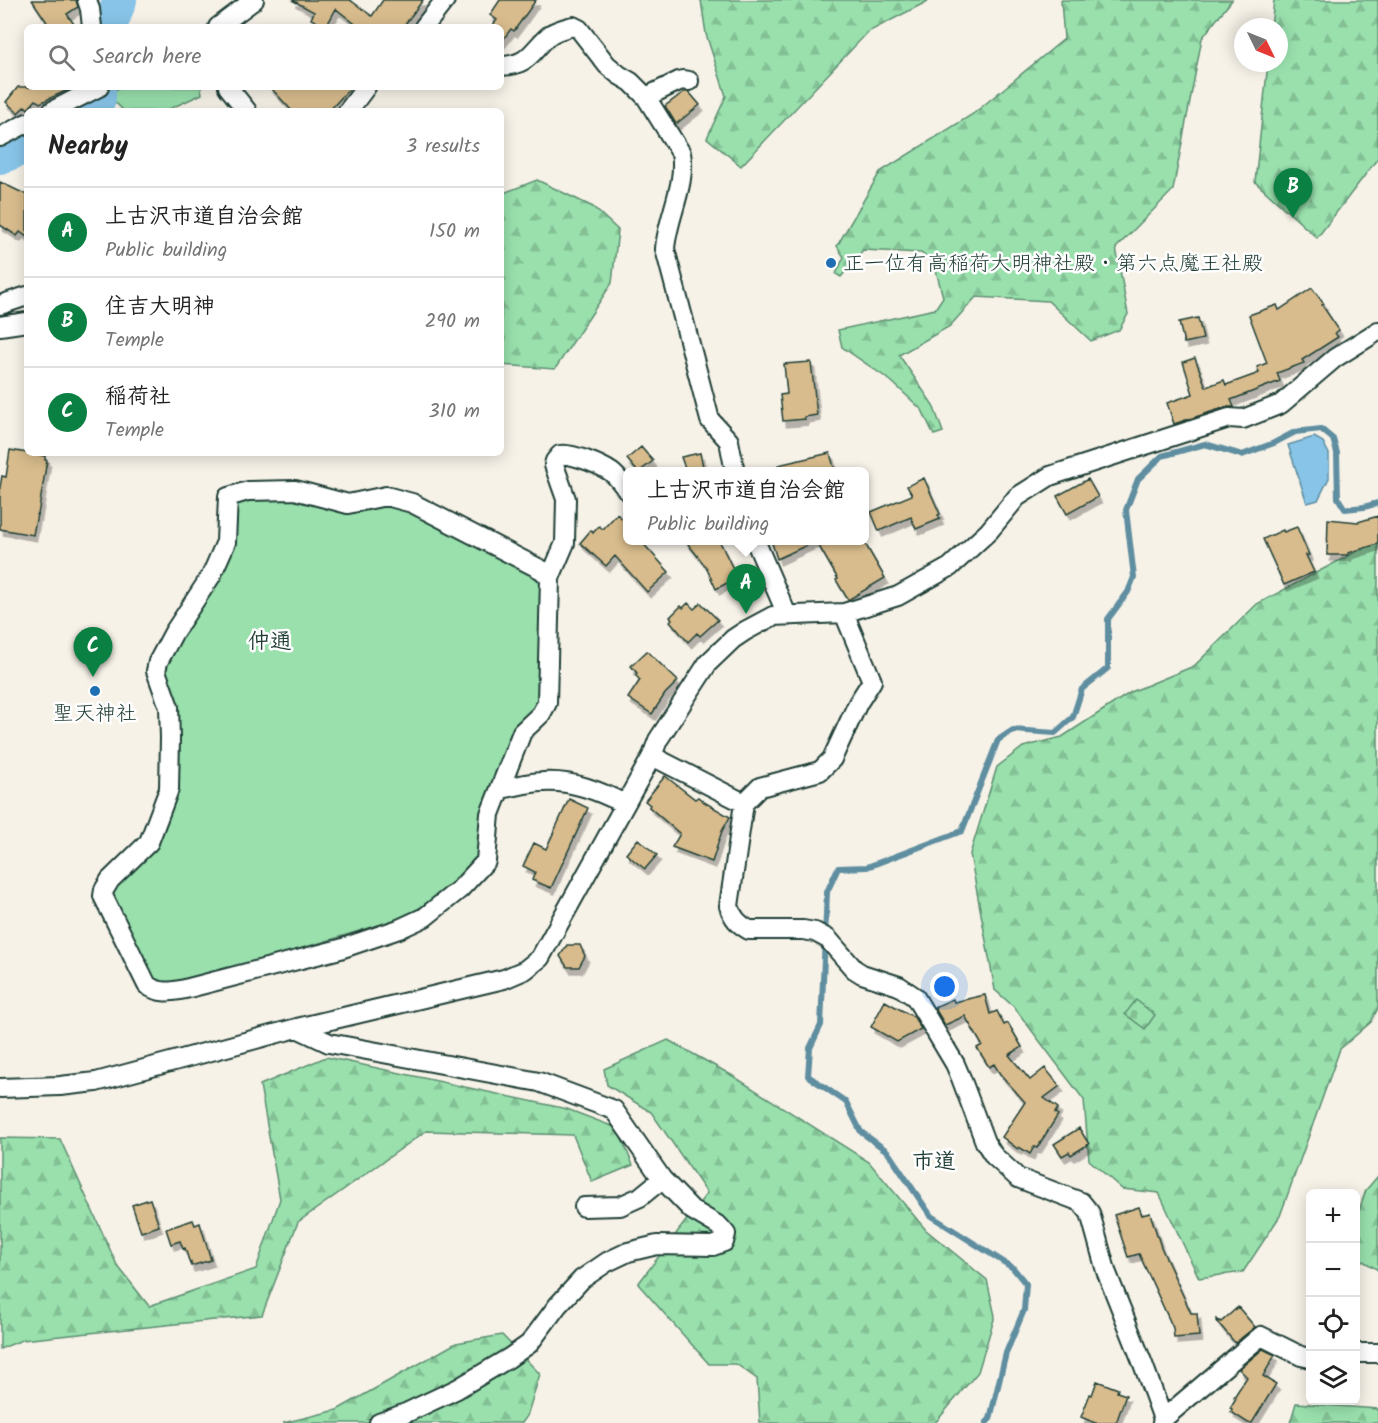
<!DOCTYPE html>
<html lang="en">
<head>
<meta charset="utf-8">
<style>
  :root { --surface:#fff; --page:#f2f2f2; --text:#222; --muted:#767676; --line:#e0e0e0; --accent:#0b8043 }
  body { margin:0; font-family:Kalam,"Klee One",sans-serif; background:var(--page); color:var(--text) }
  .controls { position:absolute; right:18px; bottom:18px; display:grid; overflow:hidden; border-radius:9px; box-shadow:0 3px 15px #0003 }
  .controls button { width:54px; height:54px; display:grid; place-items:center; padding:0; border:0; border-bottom:2px solid var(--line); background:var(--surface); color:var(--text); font:30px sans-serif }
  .compass { position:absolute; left:1234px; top:18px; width:54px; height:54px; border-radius:50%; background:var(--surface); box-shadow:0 3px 15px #0003; rotate:133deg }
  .you { position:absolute; left:945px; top:987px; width:21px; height:21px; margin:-15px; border:4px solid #fff; border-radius:50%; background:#1a73e8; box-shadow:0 0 0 9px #1a73e833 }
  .badge { display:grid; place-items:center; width:39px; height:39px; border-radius:50%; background:var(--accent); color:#fff; font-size:20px; font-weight:700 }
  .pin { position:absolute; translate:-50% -50px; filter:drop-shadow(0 2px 3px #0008) }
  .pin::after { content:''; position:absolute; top:32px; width:21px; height:18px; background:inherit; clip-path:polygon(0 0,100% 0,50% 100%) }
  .popup { position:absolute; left:623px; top:467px; width:246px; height:78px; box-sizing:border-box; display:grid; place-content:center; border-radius:9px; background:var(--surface); filter:drop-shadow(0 2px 4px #0005); font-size:20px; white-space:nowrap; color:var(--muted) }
  .popup b { font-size:22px; color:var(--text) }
  .popup::after { content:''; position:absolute; left:50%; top:100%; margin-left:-12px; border:12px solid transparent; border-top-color:var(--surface) }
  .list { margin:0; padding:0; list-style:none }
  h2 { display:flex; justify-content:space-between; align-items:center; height:78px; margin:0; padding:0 24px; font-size:26px }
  h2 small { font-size:20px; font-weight:400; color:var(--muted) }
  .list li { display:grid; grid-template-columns:39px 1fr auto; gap:18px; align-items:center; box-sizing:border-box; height:90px; padding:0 24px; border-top:2px solid var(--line) }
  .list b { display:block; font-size:22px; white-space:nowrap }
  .list p { margin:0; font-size:20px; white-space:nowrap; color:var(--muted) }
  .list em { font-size:20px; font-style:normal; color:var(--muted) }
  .icon { flex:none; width:33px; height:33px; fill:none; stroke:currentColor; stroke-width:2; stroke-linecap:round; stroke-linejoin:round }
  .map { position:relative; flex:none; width:1378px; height:1423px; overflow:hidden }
  .search { position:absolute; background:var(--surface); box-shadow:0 3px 15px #0003; left:24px; top:24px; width:480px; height:66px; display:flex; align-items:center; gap:15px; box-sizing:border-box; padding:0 21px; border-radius:9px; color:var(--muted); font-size:22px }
  .panel { position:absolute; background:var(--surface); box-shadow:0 3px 15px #0003; left:24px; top:108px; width:480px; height:348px; border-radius:9px }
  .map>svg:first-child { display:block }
  .green { fill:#99e0ad; stroke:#5c8e70; stroke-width:1.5 }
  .forest { fill:url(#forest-firs); stroke:#5c8e70; stroke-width:1.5 }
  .cemetery { fill:url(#cemetery-stones); stroke:#5c8e70; stroke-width:1.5 }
  .water { fill:#88c4e8; stroke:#5e8ea0; stroke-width:1.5 }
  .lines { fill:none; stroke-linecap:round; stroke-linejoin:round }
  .stream { stroke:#5e8ea0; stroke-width:6 }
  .river { stroke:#88c4e8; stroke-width:34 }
  .building { fill:#d8bc8d; stroke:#1f3d34; stroke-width:1.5; filter:url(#shadow) }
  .minor-casing { stroke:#1f3d34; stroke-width:22 }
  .minor { stroke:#fff; stroke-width:18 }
  .poi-dot { fill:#1f6fb2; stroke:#fff; stroke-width:2 }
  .labels { text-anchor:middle; stroke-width:5; stroke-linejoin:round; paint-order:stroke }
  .poi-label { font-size:21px; fill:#1f3d34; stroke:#fff; text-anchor:start }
  .neighbourhood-label { font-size:22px; font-weight:bold; fill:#1f3d34; stroke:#fff }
</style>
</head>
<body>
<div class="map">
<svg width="1378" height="1423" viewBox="0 0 1378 1423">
  <defs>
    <pattern id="forest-firs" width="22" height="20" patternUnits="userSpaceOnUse" patternTransform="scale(1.5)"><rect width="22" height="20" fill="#99e0ad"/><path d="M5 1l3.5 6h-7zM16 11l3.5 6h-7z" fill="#83c195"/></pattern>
    <pattern id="cemetery-stones" width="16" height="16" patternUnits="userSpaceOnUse" patternTransform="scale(1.5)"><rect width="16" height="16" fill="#99e0ad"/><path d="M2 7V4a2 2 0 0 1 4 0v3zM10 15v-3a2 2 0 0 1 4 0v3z" fill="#83c195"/></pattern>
    <filter id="shadow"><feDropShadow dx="3.5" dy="6" stdDeviation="0" flood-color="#0004"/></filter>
  </defs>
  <rect width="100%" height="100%" fill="#f7f2e8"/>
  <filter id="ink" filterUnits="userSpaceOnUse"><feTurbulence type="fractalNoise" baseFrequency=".0167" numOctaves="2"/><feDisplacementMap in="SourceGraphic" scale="12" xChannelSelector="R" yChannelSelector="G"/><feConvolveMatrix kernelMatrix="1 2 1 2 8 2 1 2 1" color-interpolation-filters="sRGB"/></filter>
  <g filter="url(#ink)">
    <path class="green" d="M121,87H201L202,94L165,111H126L123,110L107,94Z
      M288,498L359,511L373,505L387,502L433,519L537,578L544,585L537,703L515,728L481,855L437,897L406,917L173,987H160L147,975L107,894L174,793L163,665L238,499Z"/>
    <path class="forest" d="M701,0H930L868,32L741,166L707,138L726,96L706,34Z
      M1061,0H1232L1202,38L1173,190L1116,248L1128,314L1119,330L1091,341L1048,301L976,297L950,326L899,355L933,405L943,432L934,435L922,410L891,381L842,347L838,330L935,309L943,297L934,263L921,253L863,250L841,277L836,274L844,257L837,246L880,172L973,114L1064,39Z
      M1274,0H1378V158L1317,238L1255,182L1268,63H1279V27H1271Z
      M537,180L593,207L618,230L612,283L555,369L501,365V194Z
      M1378,540V1008L1371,1022L1340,1049L1280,1216L1243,1272L1199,1278L1159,1193L1122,1189L1089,1160L1084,1100L1014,1007L995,990L970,854L997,767L1023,747L1062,737L1131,692L1194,666L1257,604Z
      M668,1040L733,1076L869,1162L926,1230L987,1280L995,1316L978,1372L935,1423H760L757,1379L736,1364H709L638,1284L707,1193L651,1112L607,1085L604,1069Z
      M326,1057L567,1109L617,1128L633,1165L592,1182L573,1135L426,1131L298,1222L262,1315L22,1340L0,1349V1138L60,1139L117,1265L149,1306L256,1269L280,1199L260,1085Z
      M1378,1176V1270L1356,1257V1219L1366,1190Z
      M502,1335L540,1374L527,1416L522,1423H283L337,1410L456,1343Z
      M1296,1403L1378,1409V1423H1290Z"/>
    <path class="cemetery" d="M1136,1000L1155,1015L1145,1029L1125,1014Z"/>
    <path class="water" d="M1314,437L1323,442L1329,454V478L1318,500L1307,503L1288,445Z"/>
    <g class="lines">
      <path class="stream" d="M986,1423L990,1419L1006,1353L1024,1310L1026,1284L1013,1268L931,1216L887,1151L861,1132L846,1102L808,1076L810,1048L821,1025L827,892L838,868L867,867L962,831L998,740L1013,730L1055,733L1073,717L1082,689L1108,668V619L1128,592L1134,577L1126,510L1138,479L1162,456L1205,444L1242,455L1274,443L1295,432L1321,429L1333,439L1337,453L1338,498L1345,509L1364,507L1378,503"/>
      <path class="river" d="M110,27L120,0
        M95,111L99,98V87
        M0,157L27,147"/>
    </g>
    <path class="building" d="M32,0H76L78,7L67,14L76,27H50Z
      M292,0H350L372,16L383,0H423L403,27H359L336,9L326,27L311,19L314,12Z
      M500,0H536L514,31L511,29L501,42V27H491L497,20L490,15Z
      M18,87H74L40,103L36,100L28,109L25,106L18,113L6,102Z
      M270,87H351L329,111H292Z
      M684,92H689L700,105L676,124L665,106Z
      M0,182L27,195V237L20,232L17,236L0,225Z
      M1312,288L1324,304L1322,305L1339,330L1335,333L1338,337L1302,360L1304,363L1277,373L1280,381L1231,400L1234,407H1226L1174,424L1167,403L1193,394L1183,362L1195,358L1206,387L1224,380L1226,385L1259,373L1257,367L1267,363L1249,315L1277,305L1279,310Z
      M1198,318L1203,339L1184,343L1179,322Z
      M811,362L817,415L804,417L805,419L783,421L780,395L787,394L784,364Z
      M641,447L653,461L640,471H637L627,459Z
      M10,450L45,456V460H47L38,515L37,514L33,535L0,529V487L2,476L6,477Z
      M700,453L704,471H686L681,457Z
      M830,453L835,471H779L778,465Z
      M924,478L940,514L938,515L940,519L916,529L911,517L879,531L871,512L912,495L907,486Z
      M1088,479L1098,497L1067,514L1057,496Z
      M617,514L627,523V540H640L669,572L647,592L615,556L606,566L580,543L591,530L593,533L599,526L603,529Z
      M1378,516V544L1348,553V555H1327L1328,519L1358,522Z
      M1297,527L1309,555H1306L1314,572L1284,585L1263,539L1283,530L1284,532Z
      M685,540H719L737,577L729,580V582L716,589L706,567Z
      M771,540H863L885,578L848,600L836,580L838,579L816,541L777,559Z
      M688,603L694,609L701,603L718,620L700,636L697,633L688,642L670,621L672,619L670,617L681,606L683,608Z
      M647,651L678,681L665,694L652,714L628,698L640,680L635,675L637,673L631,666Z
      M665,776L695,799L698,797L704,802L730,817L722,831L712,862L672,847L680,834L649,807L650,805L645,801Z
      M569,799L588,808L551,888L532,880L535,872L523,866L534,843L546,849Z
      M638,839L657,855L645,869L626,854Z
      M567,945H580L585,956L579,967H567L560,956Z
      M985,995L990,1014L997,1011L1004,1025L1008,1023L1022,1047L1009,1055L1030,1080L1045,1068L1060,1086L1044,1098L1058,1108L1055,1113L1058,1115L1037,1148L1034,1147L1030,1154L1019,1147L1018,1149L1002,1137L1025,1102L1000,1074L994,1064L989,1067L977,1048L982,1045L965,1016L945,1025L934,1007L953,999L954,1002Z
      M885,1001L914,1017L921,1029L897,1042L871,1027Z
      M1079,1128L1089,1144L1071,1155L1069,1152L1062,1156L1054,1144Z
      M150,1199L159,1226L141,1232L132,1205Z
      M1139,1207L1142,1215L1150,1213L1161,1247L1191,1313H1197L1199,1336L1174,1338L1173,1328L1139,1254L1128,1257L1114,1215Z
      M193,1220L195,1225L200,1223L211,1260L191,1266V1263L190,1264L185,1248L183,1249L180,1241L171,1244L166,1229Z
      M1238,1307L1255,1327L1235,1343L1216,1320V1319L1221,1322Z
      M1263,1349L1275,1355L1263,1376L1276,1384L1252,1423H1248L1231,1412L1232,1409L1230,1408L1236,1398L1234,1397L1247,1377L1239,1369Z
      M1097,1381L1118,1389L1117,1392L1126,1395L1116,1423H1095L1081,1417L1090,1394L1092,1395Z"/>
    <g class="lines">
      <defs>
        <path id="minor" d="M87,0L90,9L92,27
          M218,27L254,0
          M424,27L445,0
          M501,66C531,65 531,50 551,34C557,30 566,28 573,26L579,29L607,65L619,75L631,82L646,97L681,153C687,184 667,218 665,249L710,420L729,441L735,472
          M228,87L247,111
          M646,97L679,81L683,80L689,81
          M52,111L99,87
          M348,111L366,87
          M0,137L27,123
          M0,305L27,296
          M0,326L27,322
          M295,490L348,504L386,496L412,503L542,570L550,578L547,703L541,714L522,732L490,814L486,861L460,889L425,917L399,929L340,949L185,989C171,992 159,994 147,985L103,896L104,890L110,880L149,842L169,789L170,738L169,707L156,671L158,662L174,632L211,576L226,542L228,497L248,491Z
          M755,540L787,615
          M550,578L565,543L566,499L554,465L555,461L560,455C572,453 601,465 611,472C617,476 622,484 627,490
          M844,613L872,681L858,703L832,759L820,771L760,787L744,803L729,906C733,918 738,924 749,930H803L815,932L828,939L854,969L862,974L899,986L915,997L955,1064L961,1078L985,1142L994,1156L1018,1178L1081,1202L1090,1213L1106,1271L1143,1364L1163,1419L1162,1423
          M652,756L744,803
          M500,789C514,787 529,782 543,782C572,780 599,791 625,804
          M297,1028L329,1043L539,1082L614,1110L662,1179L692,1210L719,1226L726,1234L724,1242L713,1246L657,1245L628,1252L607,1262L582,1279L558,1305L529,1344L509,1358L457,1389L406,1413L379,1423
          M0,1088L60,1086L96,1082L297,1028L504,979L525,970L540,958L652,756L658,740L708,663L733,639L745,631L773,616L844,613L898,596L950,567L989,531L1017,497L1050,476L1229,418L1243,419L1281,404L1335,358L1378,331
          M584,1207L620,1206L640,1197L662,1179
          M1356,1353H1378
          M1163,1419L1261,1336L1301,1356L1310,1358"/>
      </defs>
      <use href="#minor" class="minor-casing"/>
      <use href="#minor" class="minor"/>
    </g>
  </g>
  <g class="poi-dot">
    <circle cx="831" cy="263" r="6"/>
    <circle cx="95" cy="691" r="6"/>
  </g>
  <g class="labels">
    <g class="poi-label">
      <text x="843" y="270">正一位有高稲荷大明神社殿・第六点魔王社殿</text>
      <text x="95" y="720" text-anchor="middle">聖天神社</text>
    </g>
    <g class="neighbourhood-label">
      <text x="270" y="648">仲通</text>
      <text x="934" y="1168">市道</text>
    </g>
  </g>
</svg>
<div class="controls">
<button>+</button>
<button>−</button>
<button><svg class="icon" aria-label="locate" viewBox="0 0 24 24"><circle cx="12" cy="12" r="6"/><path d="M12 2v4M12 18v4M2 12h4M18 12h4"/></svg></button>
<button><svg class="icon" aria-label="layers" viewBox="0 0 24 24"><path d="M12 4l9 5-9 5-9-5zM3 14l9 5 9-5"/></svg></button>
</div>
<svg class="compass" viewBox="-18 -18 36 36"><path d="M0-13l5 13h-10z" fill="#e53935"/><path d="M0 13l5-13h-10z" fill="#767676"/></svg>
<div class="you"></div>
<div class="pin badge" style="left:746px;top:614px">A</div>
<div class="popup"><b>上古沢市道自治会館</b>Public building</div>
<div class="pin badge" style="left:1293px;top:218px">B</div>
<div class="pin badge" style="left:93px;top:677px">C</div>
<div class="search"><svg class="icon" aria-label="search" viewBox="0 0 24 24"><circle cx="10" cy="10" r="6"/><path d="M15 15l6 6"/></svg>Search here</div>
<section class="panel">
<h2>Nearby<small>3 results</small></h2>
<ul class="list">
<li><span class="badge">A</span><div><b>上古沢市道自治会館</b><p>Public building</p></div><em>150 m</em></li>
<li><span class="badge">B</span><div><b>住吉大明神</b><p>Temple</p></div><em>290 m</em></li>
<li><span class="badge">C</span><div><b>稲荷社</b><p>Temple</p></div><em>310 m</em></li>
</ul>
</section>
</div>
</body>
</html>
